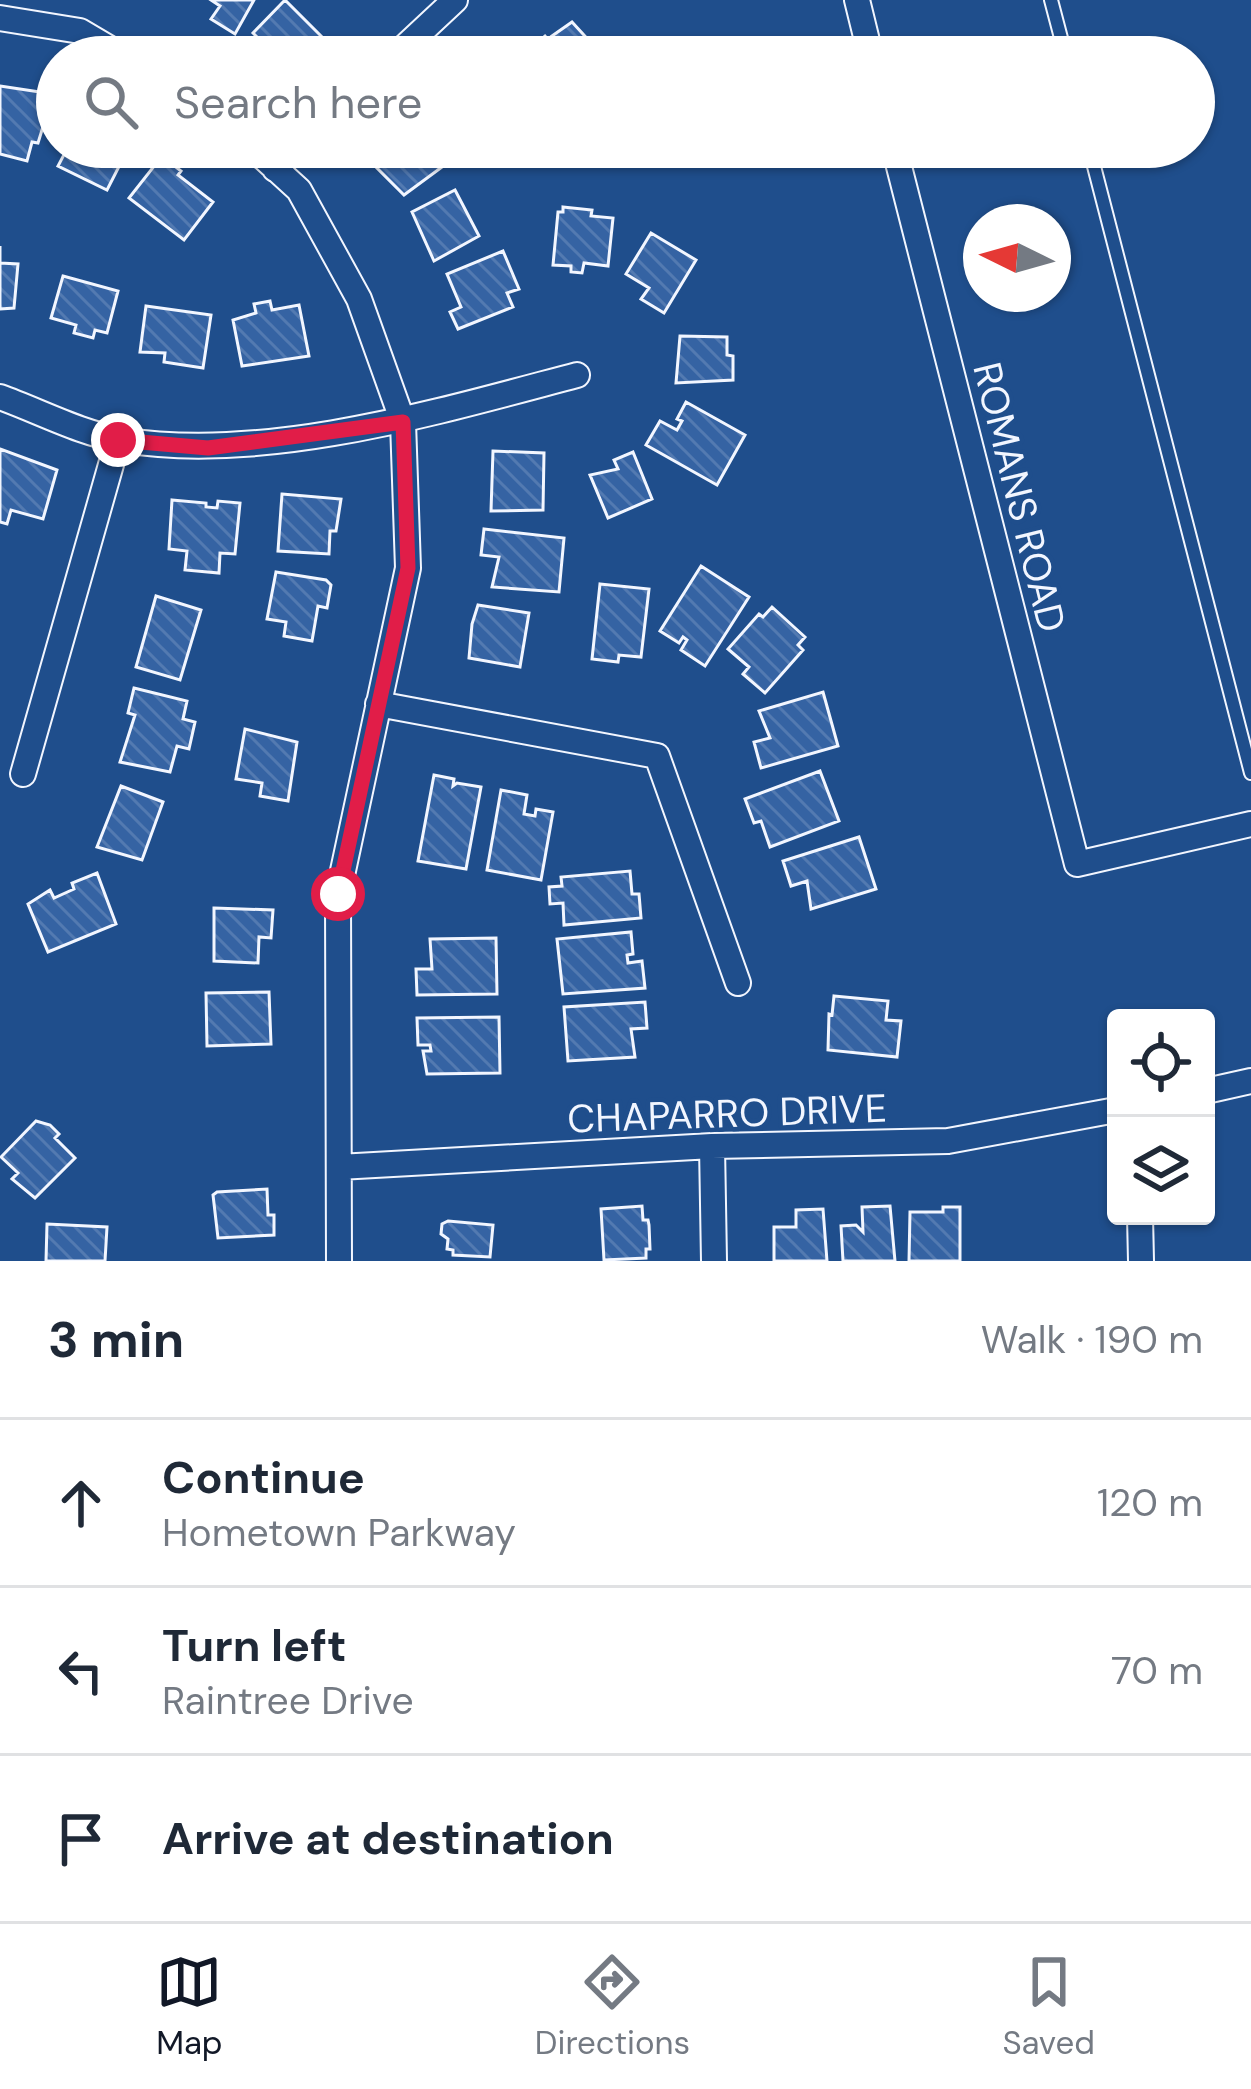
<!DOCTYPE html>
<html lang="en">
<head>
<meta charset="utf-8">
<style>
  :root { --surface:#fff; --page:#f2f2f3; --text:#1f2937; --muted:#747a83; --line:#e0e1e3; --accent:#111827 }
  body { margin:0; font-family:"DM Sans",sans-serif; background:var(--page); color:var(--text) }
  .controls { position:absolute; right:36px; bottom:36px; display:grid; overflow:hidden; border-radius:12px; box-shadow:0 3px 9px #0004 }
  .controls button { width:108px; height:108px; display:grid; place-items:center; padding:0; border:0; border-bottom:3px solid var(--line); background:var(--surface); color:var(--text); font:60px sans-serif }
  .compass { position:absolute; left:963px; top:204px; width:108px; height:108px; border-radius:50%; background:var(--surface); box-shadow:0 3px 9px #0004; rotate:275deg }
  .stop { position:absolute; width:36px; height:36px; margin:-27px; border:9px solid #e11d48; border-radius:50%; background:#fff }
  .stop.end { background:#e11d48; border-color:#fff; box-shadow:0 3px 12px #0008 }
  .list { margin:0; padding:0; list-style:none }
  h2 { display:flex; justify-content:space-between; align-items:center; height:156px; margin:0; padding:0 48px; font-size:51px }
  h2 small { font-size:39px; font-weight:400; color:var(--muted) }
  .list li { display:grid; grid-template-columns:78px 1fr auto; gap:36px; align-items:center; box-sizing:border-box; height:168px; padding:0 48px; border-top:3px solid var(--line) }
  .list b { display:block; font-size:45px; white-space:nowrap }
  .list p { margin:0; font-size:39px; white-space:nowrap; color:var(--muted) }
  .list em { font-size:39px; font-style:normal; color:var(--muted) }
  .icon { flex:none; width:66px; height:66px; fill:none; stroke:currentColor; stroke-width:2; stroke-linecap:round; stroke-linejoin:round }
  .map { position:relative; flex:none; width:1251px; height:1261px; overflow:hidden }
  .search { position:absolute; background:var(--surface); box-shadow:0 3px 9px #0004; left:36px; right:36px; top:36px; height:132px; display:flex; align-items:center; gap:30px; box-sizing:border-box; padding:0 42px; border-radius:66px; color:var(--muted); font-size:45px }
  .sheet { height:660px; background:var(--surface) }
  nav { display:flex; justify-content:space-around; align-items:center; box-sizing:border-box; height:168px; border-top:3px solid var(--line); background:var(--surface); font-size:33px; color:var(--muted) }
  nav a { display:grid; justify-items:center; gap:6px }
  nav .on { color:var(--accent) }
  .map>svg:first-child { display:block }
  .building { fill:url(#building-back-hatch); stroke:#f2f6ff; stroke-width:3 }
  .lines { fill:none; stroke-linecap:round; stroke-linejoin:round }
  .lane-casing { stroke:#f2f6ff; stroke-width:16 }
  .street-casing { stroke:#f2f6ff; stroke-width:28 }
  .lane { stroke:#1f4e8c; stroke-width:12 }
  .street { stroke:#1f4e8c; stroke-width:24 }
  .route { stroke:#e11d48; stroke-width:15 }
  .labels { text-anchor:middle; stroke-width:9; stroke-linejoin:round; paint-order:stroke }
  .street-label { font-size:39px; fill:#f2f6ff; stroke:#1f4e8c }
</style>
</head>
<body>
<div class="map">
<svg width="1251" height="1261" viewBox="0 0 1251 1261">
  <defs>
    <pattern id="building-back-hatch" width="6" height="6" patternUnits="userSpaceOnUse" patternTransform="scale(3)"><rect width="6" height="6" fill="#3563a3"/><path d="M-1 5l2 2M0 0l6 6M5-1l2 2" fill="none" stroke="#537ab1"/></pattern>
  </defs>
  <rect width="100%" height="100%" fill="#1f4e8c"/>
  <path class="building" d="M211,0H254L235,34L211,19L220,6Z
    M285,0L322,37L302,57H277L253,33Z
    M572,22L604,57H528L525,53L545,36L554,46L558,42L552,36Z
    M0,86L53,94L38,143L32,142L27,161L0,154Z
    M68,147H129L107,190L58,166Z
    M376,147H437L446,164L404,195L375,166L380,163L371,151Z
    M162,156L181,171L178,175L213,202L184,240L129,198Z
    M455,190L479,236L434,261L412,212Z
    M563,207L592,210L591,216L613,218L608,266L584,263L582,273L571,272V266L553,265L558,212H563Z
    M651,233L696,260L664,313L641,299L649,288L626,274Z
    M0,246V263L18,264L14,308L0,309Z
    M503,251L519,289L507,293L513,307L458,329L450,312L461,307L447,274Z
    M63,276L118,291L107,333L95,330L93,338L74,333L76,325L51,318Z
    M270,301L272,310L299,305L309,356L242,366L233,320L256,313L254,304Z
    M146,306L211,315L203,368L164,362L165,353L140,352Z
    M680,336L727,337V355L733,356V380L676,383Z
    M686,402L745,435L717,485L646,445L660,421L677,430L682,421L677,419Z
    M0,449L57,470L43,519L11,510L7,524L0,522Z
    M493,451L544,453L543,510L491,511Z
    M633,452L652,499L608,518L590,475L618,469L614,460Z
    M282,494L341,499L336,531H330L329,554L278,551Z
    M172,500L206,503V507L217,508L218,501L240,503L235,554L220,553L219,573L185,570L187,551L169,549Z
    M484,529L564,538L559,592L492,587L499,557L481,555Z
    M701,566L749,597L705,666L681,650L687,640L683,637L679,643L660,631Z
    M276,572L326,580L331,585L327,608L318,606L312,641L284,636L286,622L267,619Z
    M600,584L649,589L641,657L619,655L618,662L592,659Z
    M156,596L201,610L180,680L136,667Z
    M478,605L529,613L520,667L469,658L472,624Z
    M772,607L805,637L798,645L803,650L765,693L743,674L749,667L728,649L759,614L763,617Z
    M134,688L187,701L183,719L195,722L189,749L177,746L170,772L120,762L135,715L128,713Z
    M823,692L838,746L761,768L754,742L770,738L759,711Z
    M245,729L297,742L288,801L260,796L262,783L236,779Z
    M820,771L839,821L770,847L761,821L754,823L745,799Z
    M434,775L454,779L453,786L457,783L481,787L466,869L418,861Z
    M121,786L163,802L142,860L97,847Z
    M501,790L527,795L524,814L535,816L536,809L553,812L541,880L487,870Z
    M859,837L876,889L811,909L807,881L791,886L783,861Z
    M630,871L632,894H639L641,918L564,925L563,903L550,904L549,887L562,886L561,877Z
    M97,873L116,924L48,952L28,904L50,890L54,898L74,889L72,883Z
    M214,908L273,910L271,938L259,937L258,963L214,961Z
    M631,932L633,954L627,955L628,963L642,961L645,988L563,994L557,939Z
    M496,938L497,994L417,995L416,969H432L430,939Z
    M269,992L271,1044L207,1046L206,993Z
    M834,996L888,1001L886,1020L901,1021L897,1057L828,1050L829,1014L832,1015Z
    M645,1002L647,1028L631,1029L635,1057L568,1061L564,1007Z
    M499,1017L500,1073L427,1074L423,1051H431L430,1045H418L417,1018Z
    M36,1121L50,1125L59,1134L55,1138L75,1158L35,1198L12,1179L18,1173L1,1157Z
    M267,1189L268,1215H274V1235L218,1238L213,1195L217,1192Z
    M642,1206L643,1220H648L649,1225L650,1249H646V1258L604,1260L601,1209Z
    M890,1206L895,1261H843L841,1226L856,1225L863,1232L862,1207Z
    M943,1207H960V1261H909L910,1212H943Z
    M823,1209L827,1261H774V1227H796V1210Z
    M448,1221L493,1225L490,1257L453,1255V1250L447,1249L448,1239L441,1234L442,1224Z
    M47,1224L107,1227L105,1261H46Z"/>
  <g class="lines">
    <defs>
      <path id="lane" d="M1051,0L1066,57
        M1089,147L1251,773"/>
      <path id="street" d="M857,0L871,57
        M0,18L80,31L124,57
        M394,57L455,0
        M252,147L299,190L359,299L403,422L408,568L338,894L339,1261
        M894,147L1077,864L1251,824
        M275,169L298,147
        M0,397C39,411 82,434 122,440C266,463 437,412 577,375
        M378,704L657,756L738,983
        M23,774L118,440
        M1206,1091L1251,1081
        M712,1146L714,1261
        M339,1167L712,1146L948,1141L1116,1110
        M1140,1216L1141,1261"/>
    </defs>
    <use href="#lane" class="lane-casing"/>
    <use href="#street" class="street-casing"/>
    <use href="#lane" class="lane"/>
    <use href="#street" class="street"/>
  </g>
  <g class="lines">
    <path class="route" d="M118,440L208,448L403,422L408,568L338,894"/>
  </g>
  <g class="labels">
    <g class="street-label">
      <text transform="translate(1020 497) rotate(76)" y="14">ROMANS ROAD</text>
      <text transform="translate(727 1113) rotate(-2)" y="14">CHAPARRO DRIVE</text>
    </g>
  </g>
</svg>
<div class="controls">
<button><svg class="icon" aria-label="locate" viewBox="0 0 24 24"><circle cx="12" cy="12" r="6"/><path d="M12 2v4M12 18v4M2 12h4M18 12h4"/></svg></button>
<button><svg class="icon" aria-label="layers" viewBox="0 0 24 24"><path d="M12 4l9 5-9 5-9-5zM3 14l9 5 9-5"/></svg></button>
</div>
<svg class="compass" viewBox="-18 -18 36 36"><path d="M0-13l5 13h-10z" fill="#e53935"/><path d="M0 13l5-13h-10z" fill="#747a83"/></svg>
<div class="stop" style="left:338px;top:894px"></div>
<div class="stop end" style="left:118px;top:440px"></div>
<div class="search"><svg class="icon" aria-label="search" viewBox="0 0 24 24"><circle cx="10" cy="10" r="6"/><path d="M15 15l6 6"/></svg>Search here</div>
</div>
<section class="sheet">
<h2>3 min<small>Walk · 190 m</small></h2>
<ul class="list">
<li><svg class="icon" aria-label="ahead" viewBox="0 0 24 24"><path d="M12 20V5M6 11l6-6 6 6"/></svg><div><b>Continue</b><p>Hometown Parkway</p></div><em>120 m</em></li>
<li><svg class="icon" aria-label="left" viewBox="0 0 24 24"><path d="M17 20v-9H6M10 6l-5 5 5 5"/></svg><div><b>Turn left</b><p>Raintree Drive</p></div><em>70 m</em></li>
<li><svg class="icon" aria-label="arrive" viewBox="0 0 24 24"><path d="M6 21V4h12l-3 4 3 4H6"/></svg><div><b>Arrive at destination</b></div></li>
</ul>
</section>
<nav>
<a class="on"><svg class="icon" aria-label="map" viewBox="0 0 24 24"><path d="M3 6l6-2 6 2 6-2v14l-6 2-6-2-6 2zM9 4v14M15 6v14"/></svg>Map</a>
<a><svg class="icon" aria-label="directions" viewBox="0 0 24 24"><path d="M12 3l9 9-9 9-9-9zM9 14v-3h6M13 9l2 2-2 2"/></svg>Directions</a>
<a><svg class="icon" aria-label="saved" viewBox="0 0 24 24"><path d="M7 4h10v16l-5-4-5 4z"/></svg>Saved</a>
</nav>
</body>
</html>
